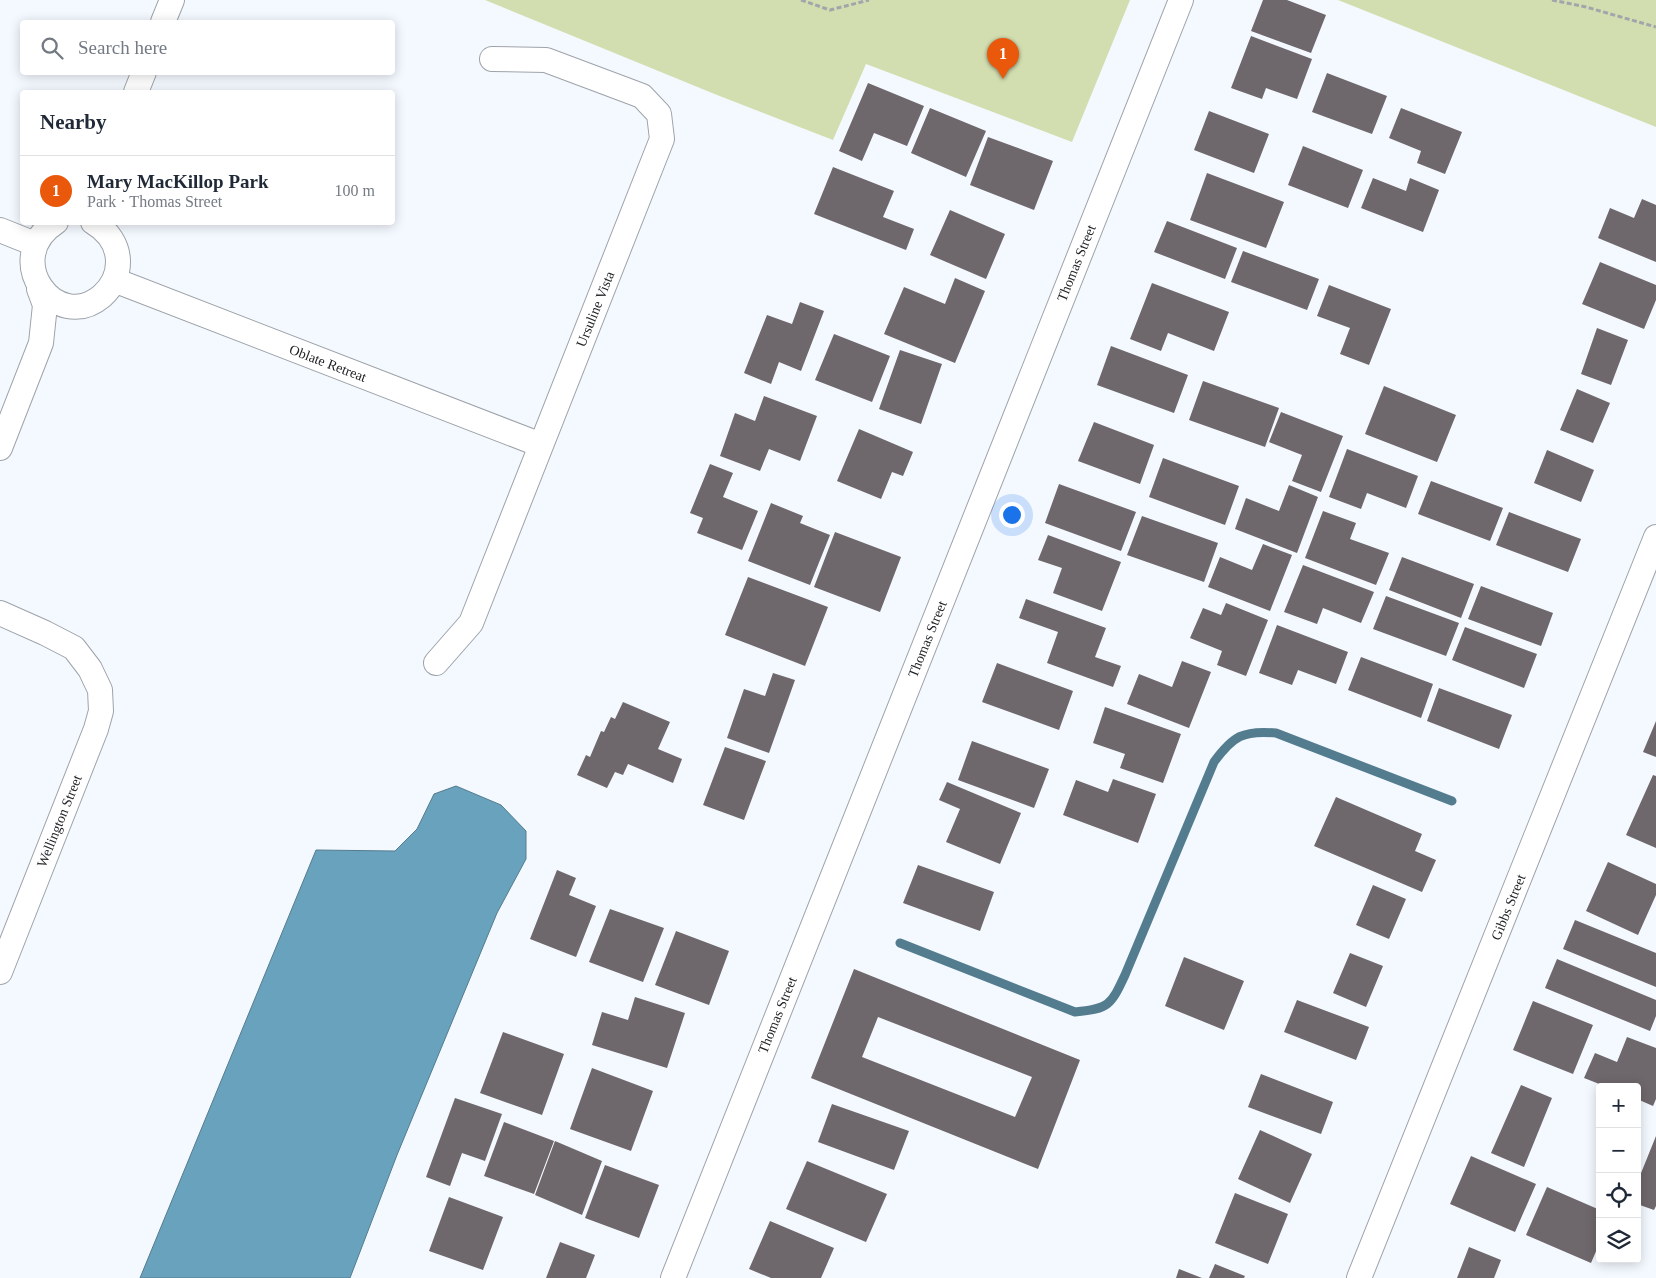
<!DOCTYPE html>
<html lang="en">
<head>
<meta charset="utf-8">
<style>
  :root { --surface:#fff; --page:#f2f2f3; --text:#1f2937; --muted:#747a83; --line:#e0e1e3; --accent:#ea580c }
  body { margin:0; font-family:"Times New Roman",serif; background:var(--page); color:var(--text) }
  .controls { position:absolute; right:15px; bottom:15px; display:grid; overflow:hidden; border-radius:5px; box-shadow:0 2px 12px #0003 }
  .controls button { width:45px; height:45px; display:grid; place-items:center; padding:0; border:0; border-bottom:1px solid var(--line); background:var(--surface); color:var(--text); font:25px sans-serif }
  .you { position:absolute; left:1011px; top:514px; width:18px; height:18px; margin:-12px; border:4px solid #fff; border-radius:50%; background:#1a73e8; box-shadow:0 0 0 8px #1a73e833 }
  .badge { display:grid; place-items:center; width:32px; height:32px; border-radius:50%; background:var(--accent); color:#fff; font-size:16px; font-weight:700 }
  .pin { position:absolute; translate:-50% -41px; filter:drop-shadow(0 1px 2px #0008) }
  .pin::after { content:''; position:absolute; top:26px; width:18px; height:15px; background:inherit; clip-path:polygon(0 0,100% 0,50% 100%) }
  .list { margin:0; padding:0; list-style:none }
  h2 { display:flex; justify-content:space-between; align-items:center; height:65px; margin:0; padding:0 20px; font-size:21px }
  h2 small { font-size:16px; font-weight:400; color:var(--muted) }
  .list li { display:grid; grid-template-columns:32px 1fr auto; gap:15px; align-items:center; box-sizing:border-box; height:70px; padding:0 20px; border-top:1px solid var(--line) }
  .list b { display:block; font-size:19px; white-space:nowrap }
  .list p { margin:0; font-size:16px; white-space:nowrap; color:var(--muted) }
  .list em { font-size:16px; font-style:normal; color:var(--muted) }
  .icon { flex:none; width:28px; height:28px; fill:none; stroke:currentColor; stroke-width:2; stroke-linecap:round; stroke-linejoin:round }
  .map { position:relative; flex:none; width:1656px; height:1278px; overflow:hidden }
  .search { position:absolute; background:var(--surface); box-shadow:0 2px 12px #0003; left:20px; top:20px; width:375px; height:55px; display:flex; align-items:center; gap:12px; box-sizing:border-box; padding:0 18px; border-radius:5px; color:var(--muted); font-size:19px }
  .panel { position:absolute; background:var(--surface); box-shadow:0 2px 12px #0003; left:20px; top:90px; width:375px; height:135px; border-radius:5px }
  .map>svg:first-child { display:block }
  .green { fill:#d3deb0 }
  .water { fill:#69a2bc; stroke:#547c8f }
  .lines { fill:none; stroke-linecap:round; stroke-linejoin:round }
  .stream { stroke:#547c8f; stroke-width:9 }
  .building { fill:#6e676b; fill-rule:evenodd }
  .minor-casing { stroke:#9ea3aa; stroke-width:26 }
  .path { stroke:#a2a6ab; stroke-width:3; stroke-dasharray:5 2.5; stroke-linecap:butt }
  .minor { stroke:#fff; stroke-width:24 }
  .labels { text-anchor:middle; stroke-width:5; stroke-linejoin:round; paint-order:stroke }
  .street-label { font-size:14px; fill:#222426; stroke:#fff }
</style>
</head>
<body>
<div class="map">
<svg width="1656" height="1278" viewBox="0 0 1656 1278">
  <rect width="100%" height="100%" fill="#f4f9ff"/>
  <path class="green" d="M485,0H1130L1072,142L866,64L833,140L717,95Z
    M1338,0H1656V127Z"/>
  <path class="water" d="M456,786L501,805L526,831V859L497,913L397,1155L350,1278H140L316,850L395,851L417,829L434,794Z"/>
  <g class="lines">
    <path class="stream" d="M900,943L1075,1012C1109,1009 1111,1005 1125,975L1214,762C1233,736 1243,730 1276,733L1452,801"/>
  </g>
  <path class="building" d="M1263,0H1287L1326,15L1311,53L1251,31Z
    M1251,36L1312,59L1297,99L1266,88L1262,99L1231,88Z
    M1327,73L1387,96L1372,134L1312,112Z
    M868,83L924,106L907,146L874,133L862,161L839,151Z
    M930,108L986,131L966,177L911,153Z
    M1401,108L1462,132L1445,174L1417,163L1421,151L1389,138Z
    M1209,111L1269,134L1254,173L1194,150Z
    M988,137L1053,161L1034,210L970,185Z
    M1303,146L1363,170L1348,208L1288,185Z
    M833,167L894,191L883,217L914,229L906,250L814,214Z
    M1207,173L1284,202L1266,248L1190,220Z
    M1373,178L1406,191L1410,178L1439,190L1423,232L1361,208Z
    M1642,199L1656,205V262L1598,238L1610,208L1634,218Z
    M950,210L1005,234L986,279L930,255Z
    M1167,221L1237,248L1225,279L1154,252Z
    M1243,251L1319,279L1307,310L1231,282Z
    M1600,262L1656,285V300L1644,329L1582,304Z
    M955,278L985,291L955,363L884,334L904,287L945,304Z
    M1152,283L1229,312L1214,351L1168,333L1161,351L1130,339Z
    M1329,285L1391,309L1369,365L1340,354L1350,328L1317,316Z
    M800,302L824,311L801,371L779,362L771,384L744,373L767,315L792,324Z
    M1597,328L1628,340L1611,385L1581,374Z
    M834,334L890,356L872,402L815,380Z
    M1111,346L1188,375L1174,413L1097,385Z
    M900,350L942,364L921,424L879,409Z
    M1203,381L1279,408L1265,447L1189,420Z
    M1384,386L1456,415L1437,462L1365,434Z
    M1577,389L1610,403L1593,443L1560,430Z
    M764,396L817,416L800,461L769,449L760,471L720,456L735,413L755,421Z
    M1281,412L1343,436L1321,492L1292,481L1302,455L1269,442Z
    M1094,422L1154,445L1140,484L1078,461Z
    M859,429L913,452L903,476L892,472L881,499L837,481Z
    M1347,449L1418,476L1406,508L1367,493L1361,509L1329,497Z
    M1547,450L1594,470L1581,502L1534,483Z
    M1163,458L1239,486L1225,525L1149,497Z
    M710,464L733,473L723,497L758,511L742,550L697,533L703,518L690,513Z
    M1431,481L1503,508L1490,541L1418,514Z
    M1059,484L1136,512L1121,551L1045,523Z
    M1289,485L1318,497L1297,553L1235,529L1246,498L1279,511Z
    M771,503L803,516L800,523L830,535L810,585L748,561Z
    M1323,511L1356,523L1350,539L1389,553L1376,585L1305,558Z
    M1509,512L1581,539L1568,572L1496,545Z
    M1142,516L1218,543L1204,582L1127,555Z
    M835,532L901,557L880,612L814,587Z
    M1048,535L1121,562L1102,611L1053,593L1062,568L1038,560Z
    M1263,544L1292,555L1270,611L1208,587L1220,557L1252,570Z
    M1402,557L1474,584L1461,618L1389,590Z
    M1303,565L1374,592L1361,623L1323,608L1317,624L1284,612Z
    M748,577L828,607L805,666L725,635Z
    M1481,586L1553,613L1541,646L1468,619Z
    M1386,596L1459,623L1446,656L1373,629Z
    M1026,599L1106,628L1095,657L1121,666L1113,687L1047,663L1058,632L1019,618Z
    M1226,603L1268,620L1246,676L1217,665L1222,651L1190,638L1203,608L1221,615Z
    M1277,625L1348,652L1336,684L1298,670L1292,685L1259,673Z
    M1465,627L1537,654L1524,688L1452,660Z
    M1361,657L1433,684L1421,718L1348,690Z
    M1182,661L1211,672L1189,728L1127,704L1139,674L1172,687Z
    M997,663L1073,691L1059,730L982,702Z
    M773,673L795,680L769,753L727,738L744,689L765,696Z
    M1439,688L1512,715L1499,749L1427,721Z
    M623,702L670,722L658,749L682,759L673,783L628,764L623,775L615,772L607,788L577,775L586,755L590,757L601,731L604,732L611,717L615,719Z
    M1105,707L1181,734L1163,783L1120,768L1125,754L1093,743Z
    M1656,721V757L1643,752Z
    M972,741L1049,769L1034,808L958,780Z
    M725,747L766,761L744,820L703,805Z
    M1653,775L1656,776V848L1626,835Z
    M1113,779L1156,794L1138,843L1063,815L1076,780L1108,792Z
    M947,782L1021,813L1000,864L946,842L960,809L939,800Z
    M1336,797L1422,834L1415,851L1436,860L1422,892L1314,846Z
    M1608,862L1656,884V895L1638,935L1586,911Z
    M918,865L994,892L980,931L903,903Z
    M557,870L576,878L569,895L596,906L576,957L530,939Z
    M1373,885L1406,899L1389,939L1356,925Z
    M610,909L664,928L643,982L589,962Z
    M1575,920L1656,953V987L1563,949Z
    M676,931L729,951L709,1005L655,985Z
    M1350,953L1383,966L1366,1007L1333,993Z
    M1184,957L1244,981L1224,1030L1165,1006Z
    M1557,959L1656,1000V1016L1650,1031L1545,988Z
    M854,969L1080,1060L1038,1169L811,1078ZM878,1017L1032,1077L1015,1117L862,1057Z
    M635,997L685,1013L667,1068L592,1045L602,1012L628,1020Z
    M1297,1000L1369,1027L1356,1060L1284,1032Z
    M1533,1001L1593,1025L1573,1074L1513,1050Z
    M503,1032L564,1054L542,1115L480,1093Z
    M1627,1037L1656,1048V1099L1653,1106L1637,1099V1087H1607L1584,1078L1595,1053L1617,1062Z
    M592,1068L653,1091L631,1151L570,1129Z
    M1261,1074L1333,1102L1321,1134L1248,1107Z
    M1521,1085L1552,1098L1524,1167L1491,1153Z
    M455,1098L502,1114L485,1161L462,1153L450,1186L426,1177Z
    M832,1104L909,1131L894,1170L818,1142Z
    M504,1122L554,1141L534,1194L484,1176Z
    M1260,1130L1312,1154L1290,1203L1238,1179Z
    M1656,1136V1206L1654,1210L1637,1204V1183Z
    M555,1141L602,1161L582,1215L535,1195Z
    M1471,1156L1536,1184L1515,1232L1450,1204Z
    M807,1161L887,1194L866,1242L786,1209Z
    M605,1165L659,1185L639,1238L585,1218Z
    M1547,1187L1600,1210V1242L1591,1263L1526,1235Z
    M1235,1193L1288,1214L1268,1264L1215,1243Z
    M449,1197L503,1217L483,1270L429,1251Z
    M770,1221L834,1248L821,1278H771L749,1269Z
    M560,1242L595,1255L586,1278H546Z
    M1469,1247L1501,1260L1494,1278H1457Z
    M1215,1264L1245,1276L1244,1278H1209Z
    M1179,1269L1202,1278H1176Z"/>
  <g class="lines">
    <defs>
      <path id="minor" d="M163,22L172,0
        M136,92L144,72
        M56,222C0,258 56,335 102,296C112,287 118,275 118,262C118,245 108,231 93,222
        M0,230L35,244
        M114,280L541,445
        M0,448L41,343L45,305L39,289
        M0,613L45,633L74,648L90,669L100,690L101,711L96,729L0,972
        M436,663L471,623L662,139L659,114L642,96L546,60L492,59
        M673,1278L1181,0
        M1359,1278L1656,537"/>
    </defs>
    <use href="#minor" class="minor-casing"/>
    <path class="path" d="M801,0L830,10L869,0
      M1552,0L1586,7L1656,27"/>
    <use href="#minor" class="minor"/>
  </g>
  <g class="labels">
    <g class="street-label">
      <text transform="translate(1076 263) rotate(-68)" y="5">Thomas Street</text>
      <text transform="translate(595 309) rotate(-68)" y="5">Ursuline Vista</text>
      <text transform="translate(328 363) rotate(21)" y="5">Oblate Retreat</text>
      <text transform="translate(927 639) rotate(-68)" y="5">Thomas Street</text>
      <text transform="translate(59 821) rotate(-68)" y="5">Wellington Street</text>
      <text transform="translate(1508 907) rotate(-68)" y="5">Gibbs Street</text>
      <text transform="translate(777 1015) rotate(-68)" y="5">Thomas Street</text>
    </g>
  </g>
</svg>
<div class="controls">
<button>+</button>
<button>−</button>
<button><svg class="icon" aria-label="locate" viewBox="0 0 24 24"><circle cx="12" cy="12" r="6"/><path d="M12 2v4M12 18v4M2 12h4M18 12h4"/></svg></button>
<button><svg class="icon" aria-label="layers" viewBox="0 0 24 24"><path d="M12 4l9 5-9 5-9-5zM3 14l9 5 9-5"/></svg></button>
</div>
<div class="you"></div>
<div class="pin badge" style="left:1003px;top:79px">1</div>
<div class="search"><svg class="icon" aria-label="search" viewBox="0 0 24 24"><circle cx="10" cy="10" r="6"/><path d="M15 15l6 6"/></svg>Search here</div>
<section class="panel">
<h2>Nearby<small></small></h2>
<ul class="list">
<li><span class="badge">1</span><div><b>Mary MacKillop Park</b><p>Park · Thomas Street</p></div><em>100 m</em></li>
</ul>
</section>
</div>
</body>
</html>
